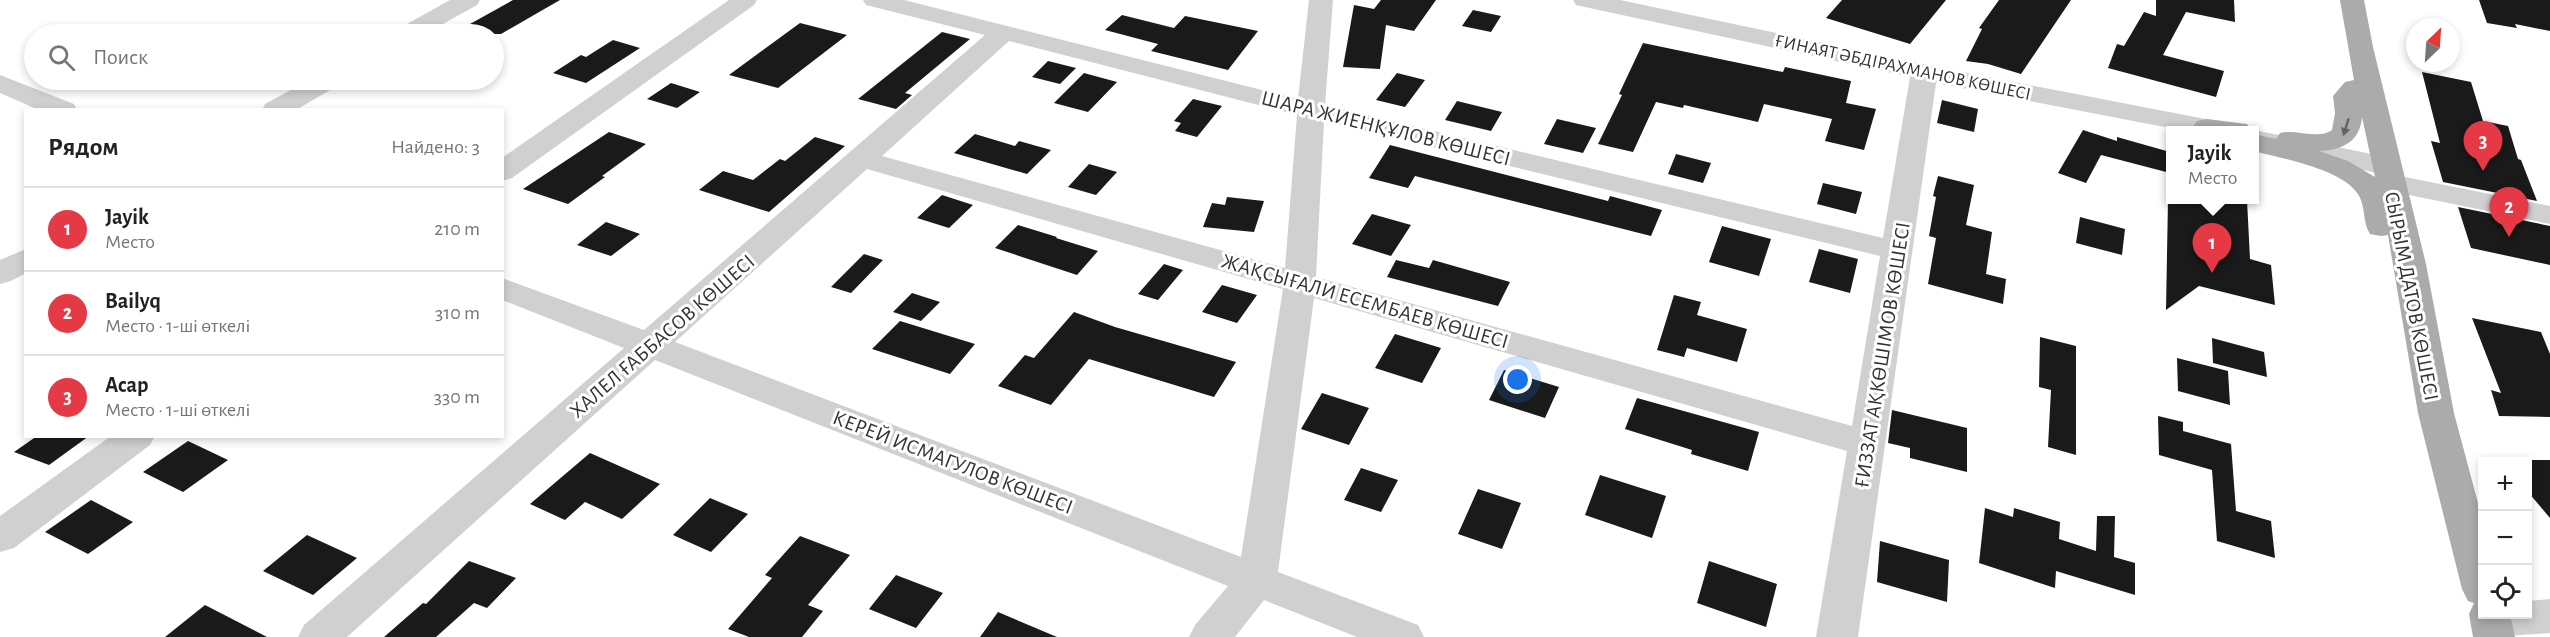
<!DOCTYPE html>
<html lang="ru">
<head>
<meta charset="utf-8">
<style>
  :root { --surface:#fff; --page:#f2f2f2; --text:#222; --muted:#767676; --line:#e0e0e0; --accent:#e63946 }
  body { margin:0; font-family:"Alegreya Sans",sans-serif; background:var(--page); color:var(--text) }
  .controls { position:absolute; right:18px; bottom:18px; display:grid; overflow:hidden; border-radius:0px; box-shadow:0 3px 9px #0003 }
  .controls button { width:54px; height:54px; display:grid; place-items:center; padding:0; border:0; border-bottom:2px solid var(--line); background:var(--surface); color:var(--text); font:30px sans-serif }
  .compass { position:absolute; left:2406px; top:18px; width:54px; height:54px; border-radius:50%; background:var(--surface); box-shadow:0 3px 9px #0003; rotate:25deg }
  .you { position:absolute; left:1518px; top:380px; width:21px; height:21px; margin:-15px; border:4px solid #fff; border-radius:50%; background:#1a73e8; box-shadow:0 0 0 9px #1a73e833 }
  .badge { display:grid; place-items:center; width:39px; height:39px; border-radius:50%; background:var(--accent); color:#fff; font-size:20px; font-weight:700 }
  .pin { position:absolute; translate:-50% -50px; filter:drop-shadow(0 2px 3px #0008) }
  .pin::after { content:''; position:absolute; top:32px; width:21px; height:18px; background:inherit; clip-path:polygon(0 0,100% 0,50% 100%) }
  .popup { position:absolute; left:2166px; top:126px; width:93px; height:78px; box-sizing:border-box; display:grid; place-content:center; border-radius:0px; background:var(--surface); filter:drop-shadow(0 2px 4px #0005); font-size:20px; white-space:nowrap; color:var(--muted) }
  .popup b { font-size:22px; color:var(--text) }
  .popup::after { content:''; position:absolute; left:50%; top:100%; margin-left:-12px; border:12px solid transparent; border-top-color:var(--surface) }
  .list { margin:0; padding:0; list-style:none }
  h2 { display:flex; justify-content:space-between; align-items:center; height:78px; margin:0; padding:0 24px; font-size:26px }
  h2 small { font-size:20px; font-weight:400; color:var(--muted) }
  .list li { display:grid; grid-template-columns:39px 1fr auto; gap:18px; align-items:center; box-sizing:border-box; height:84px; padding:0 24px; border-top:2px solid var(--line) }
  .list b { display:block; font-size:22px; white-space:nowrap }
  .list p { margin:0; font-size:20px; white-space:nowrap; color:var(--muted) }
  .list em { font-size:20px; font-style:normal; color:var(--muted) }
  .icon { flex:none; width:33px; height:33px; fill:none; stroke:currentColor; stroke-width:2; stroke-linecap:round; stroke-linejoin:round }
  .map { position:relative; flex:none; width:2550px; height:637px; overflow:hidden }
  .search { position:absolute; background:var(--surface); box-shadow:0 3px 9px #0003; left:24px; top:24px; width:480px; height:66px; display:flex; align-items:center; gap:15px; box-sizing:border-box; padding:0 21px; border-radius:33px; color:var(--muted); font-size:22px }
  .panel { position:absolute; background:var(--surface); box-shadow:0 3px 9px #0003; left:24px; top:108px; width:480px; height:330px; border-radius:0px }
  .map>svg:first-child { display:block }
  .building { fill:#1a1a1a }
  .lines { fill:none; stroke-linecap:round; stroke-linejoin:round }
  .minor { fill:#d0d0d0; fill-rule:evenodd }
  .major { fill:#ababab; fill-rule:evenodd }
  .oneway { fill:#636363 }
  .labels { text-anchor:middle; stroke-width:6; stroke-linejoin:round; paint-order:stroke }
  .far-street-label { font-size:18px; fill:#333; stroke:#fff }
  .street-label { font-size:21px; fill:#333; stroke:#fff }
</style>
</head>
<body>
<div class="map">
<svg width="2550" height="637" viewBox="0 0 2550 637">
  <rect width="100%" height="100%" fill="#fff"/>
  <path class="building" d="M513,0H560L501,34H452Z
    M1381,0H1436L1414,31L1386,25L1380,69L1343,67L1354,5L1374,9Z
    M1842,0H1946L1910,44L1826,18Z
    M1999,0H2071L2021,74L1988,64L1966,61L1982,29L1979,28Z
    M2156,0H2234L2235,22L2186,12L2163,55L2224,71L2216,97L2108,68L2117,44L2124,46L2144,12L2156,16Z
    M2479,0H2550V31L2515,24L2517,28L2487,23Z
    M1473,10L1501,16L1491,32L1462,26Z
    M1122,15L1174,28L1185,16L1258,31L1228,70L1151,51L1158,44L1105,30Z
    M800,23L847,35L778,88L729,75Z
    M942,32L970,39L905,93L912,95L896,109L858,99Z
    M613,40L640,48L586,83L553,73L581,55L586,57Z
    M1643,43L1783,72L1785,67L1851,81L1846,103L1876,109L1864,150L1825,141L1832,119L1764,104L1758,122L1684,105L1683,108L1656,102L1633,152L1598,144L1622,95L1619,94Z
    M1048,61L1076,68L1060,84L1032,77Z
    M2422,72L2471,82L2483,121L2508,126L2518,159L2521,160L2537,201L2443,182L2431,141L2440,143Z
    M1084,73L1117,82L1088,112L1054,103Z
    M1397,73L1425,80L1405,107L1376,100Z
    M671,83L700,92L677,108L647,99Z
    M1193,99L1222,106L1197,137L1175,131L1181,123L1174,121Z
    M1942,100L1978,109L1974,132L1937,123Z
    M1457,101L1502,112L1491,131L1445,120Z
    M1557,119L1596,128L1583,153L1544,144Z
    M2083,130L2117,141V137L2170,152V173L2101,155L2086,183L2058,173Z
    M609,132L646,144L602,176L605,177L568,204L523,189Z
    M975,134L1015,146L1019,141L1051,150L1027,174L954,153Z
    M815,137L845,146L769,212L699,190L723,171L753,180L780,159L785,161Z
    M1390,145L1608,201L1610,196L1662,210L1651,236L1415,176L1408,188L1369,178Z
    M1676,154L1711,163L1703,183L1668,174Z
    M1089,164L1117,172L1096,195L1068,187Z
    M1938,176L1974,185L1966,225L1992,232L1986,274L2006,279L2003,304L1928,284L1936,238L1929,236L1936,197L1933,196Z
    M1823,183L1862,192L1856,214L1817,204Z
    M942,195L973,205L949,228L917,218Z
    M1227,197L1264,201L1254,232L1203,227L1212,203L1225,205Z
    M2168,200H2247L2250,259L2271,265L2275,305L2199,286L2166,310Z
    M2458,207L2550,226V265L2471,248Z
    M1372,214L1411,225L1391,256L1352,244Z
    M2080,217L2125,229L2122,255L2076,243Z
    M606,222L640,234L611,256L577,245Z
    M1018,225L1057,237L1056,238L1098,251L1077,275L995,248Z
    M1722,226L1771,239L1759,276L1709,262Z
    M1819,249L1858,259L1850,293L1809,282Z
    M864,254L883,260L851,293L831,287Z
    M1396,260L1429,268L1433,260L1510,282L1498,306L1387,277Z
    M1164,264L1183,270L1158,300L1138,294Z
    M1222,285L1257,295L1237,323L1202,312Z
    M912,293L940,302L921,321L893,312Z
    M1674,295L1701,302L1697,315L1747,329L1737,362L1687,348L1684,357L1657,350Z
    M1074,312L1115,327L1236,362L1214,397L1089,359L1051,405L998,386L1025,355L1034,358Z
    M2472,318L2541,332L2550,354V417L2499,416L2491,390L2501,393Z
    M900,321L975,344L950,374L872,349Z
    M1395,334L1441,348L1422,383L1375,368Z
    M2040,337L2076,346V455L2048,447L2051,390L2039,387Z
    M2212,338L2264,352L2267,377L2213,363Z
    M2177,358L2228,371L2230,405L2178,391Z
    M1504,370L1559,387L1545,418L1489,400Z
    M1322,393L1369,408L1349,445L1301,429Z
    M1637,398L1759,432L1748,471L1691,454L1692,450L1625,429Z
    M1892,410L1967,428V472L1910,458V448L1888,443Z
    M2158,416L2183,422V431L2231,444L2236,511L2271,521L2275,558L2217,541L2212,470L2159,455Z
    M37,436H89L49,465L14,452Z
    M188,441L228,460L183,492L143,472Z
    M590,453L660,484L622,519L585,502L565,520L530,504Z
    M2528,460H2550V518L2528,492Z
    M1361,468L1398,480L1381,512L1344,500Z
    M1600,475L1666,496L1652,538L1585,515Z
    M1478,489L1521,503L1502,549L1458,534Z
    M710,498L748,514L711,552L673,535Z
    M91,500L133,522L88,554L45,532Z
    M1985,508L2013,517L2014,508L2060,522L2059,539L2096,551L2097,516H2115L2114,557L2135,563V595L2056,571L2055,588L1979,563Z
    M307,535L357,558L313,595L263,571Z
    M800,536L850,555L808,605L823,611L802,637H749L728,629L772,578L765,575Z
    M1880,541L1949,560L1947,602L1877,582Z
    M469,561L516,578L487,608L474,603L436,637H384L423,603L426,604Z
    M1709,561L1777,584L1766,627L1697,603Z
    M896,575L943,593L916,628L869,609Z
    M205,605L267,637H165Z
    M998,612L1057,637H980Z"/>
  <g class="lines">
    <path class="minor" d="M450,0H480L477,5L425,34H394L398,29Z
      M729,0H757L754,5L512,178L502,181V158Z
      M863,0H904L1298,99L1309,0H1333L1325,105L1883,238L1910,77L1585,7L1576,5L1573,0H1620L1947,69L2221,122L2231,124L2235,130H2180L1936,83L1858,637H1816L1847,451L1314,298L1278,572L1418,625L1424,637H1357L1264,600L1235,637H1189L1195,625L1228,586L655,360L347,637H298L304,625L624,348L502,300V278L644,330L985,35L866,5ZM1009,41L1297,115L1285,268L882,156ZM1324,121L1880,256L1852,426L1316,277ZM867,169L1283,289L1241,557L675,342Z
      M0,75L74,104L77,110H39L0,93Z
      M309,80H341L337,86L296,110H262L265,104Z
      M2250,130H2254L2386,157L2396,160L2400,166L2396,172L2386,175L2254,146V130Z
      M2390,174L2550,206V224L2380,189L2375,183L2380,177Z
      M26,249V273L11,281L0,284V260Z
      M111,436H155L150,445L14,548L0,552V516Z
      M2550,599V633L2491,637L2477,632L2471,620L2477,608L2482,606V614H2528V601Z"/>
    <path class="major" d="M2340,0H2364L2373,47L2426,264L2454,413L2482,518V614H2510L2515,637H2473L2469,614L2474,603L2468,601L2462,589L2418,413L2388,235L2381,236L2370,234C2362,222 2366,206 2358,194C2340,168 2282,159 2254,151V134L2276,139L2280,133C2296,129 2319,140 2332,130L2335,113L2333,96L2345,82L2354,80ZM2362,117L2375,177L2348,161L2319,151C2342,150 2360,142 2362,117Z
      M2207,119L2247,124L2251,130H2195L2193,127L2197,121Z"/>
  </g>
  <defs><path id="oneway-solid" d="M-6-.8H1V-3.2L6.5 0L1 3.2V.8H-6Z" transform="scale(1.5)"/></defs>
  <use class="oneway" href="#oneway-solid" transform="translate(2346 127) rotate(107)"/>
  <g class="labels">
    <g class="far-street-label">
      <text transform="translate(1903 67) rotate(12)" y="6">ҒИНАЯТ ӘБДІРАХМАНОВ КӨШЕСІ</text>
    </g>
    <g class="street-label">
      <text transform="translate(1386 128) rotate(14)" y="7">ШАРА ЖИЕНҚҰЛОВ КӨШЕСІ</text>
      <text transform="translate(2412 296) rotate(79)" y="7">СЫРЫМ ДАТОВ КӨШЕСІ</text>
      <text transform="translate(1365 301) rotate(16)" y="7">ЖАҚСЫҒАЛИ ЕСЕМБАЕВ КӨШЕСI</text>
      <text transform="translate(662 336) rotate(-41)" y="7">ХАЛЕЛ ҒАББАСОВ КӨШЕСІ</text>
      <text transform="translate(1882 355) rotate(-81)" y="7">ҒИЗЗАТ АҚКӨШІМОВ КӨШЕСI</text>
      <text transform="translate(953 462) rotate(21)" y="7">КЕРЕЙ ИСМАГУЛОВ КӨШЕСІ</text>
    </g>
  </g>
</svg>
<div class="controls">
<button>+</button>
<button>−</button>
<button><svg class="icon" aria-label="locate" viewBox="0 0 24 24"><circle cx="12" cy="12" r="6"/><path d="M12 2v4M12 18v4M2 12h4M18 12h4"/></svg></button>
</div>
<svg class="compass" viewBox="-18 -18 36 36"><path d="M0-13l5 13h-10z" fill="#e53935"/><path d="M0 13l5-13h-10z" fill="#767676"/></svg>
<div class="you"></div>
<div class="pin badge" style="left:2212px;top:273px">1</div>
<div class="popup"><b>Jayik</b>Место</div>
<div class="pin badge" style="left:2509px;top:237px">2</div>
<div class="pin badge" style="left:2483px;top:171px">3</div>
<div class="search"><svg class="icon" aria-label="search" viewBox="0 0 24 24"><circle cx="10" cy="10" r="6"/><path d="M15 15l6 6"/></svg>Поиск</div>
<section class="panel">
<h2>Рядом<small>Найдено: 3</small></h2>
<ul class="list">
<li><span class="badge">1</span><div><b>Jayik</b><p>Место</p></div><em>210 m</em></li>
<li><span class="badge">2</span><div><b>Bailyq</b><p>Место · 1-ші өткелі</p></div><em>310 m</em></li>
<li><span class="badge">3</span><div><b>Асар</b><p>Место · 1-ші өткелі</p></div><em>330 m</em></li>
</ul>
</section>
</div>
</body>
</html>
